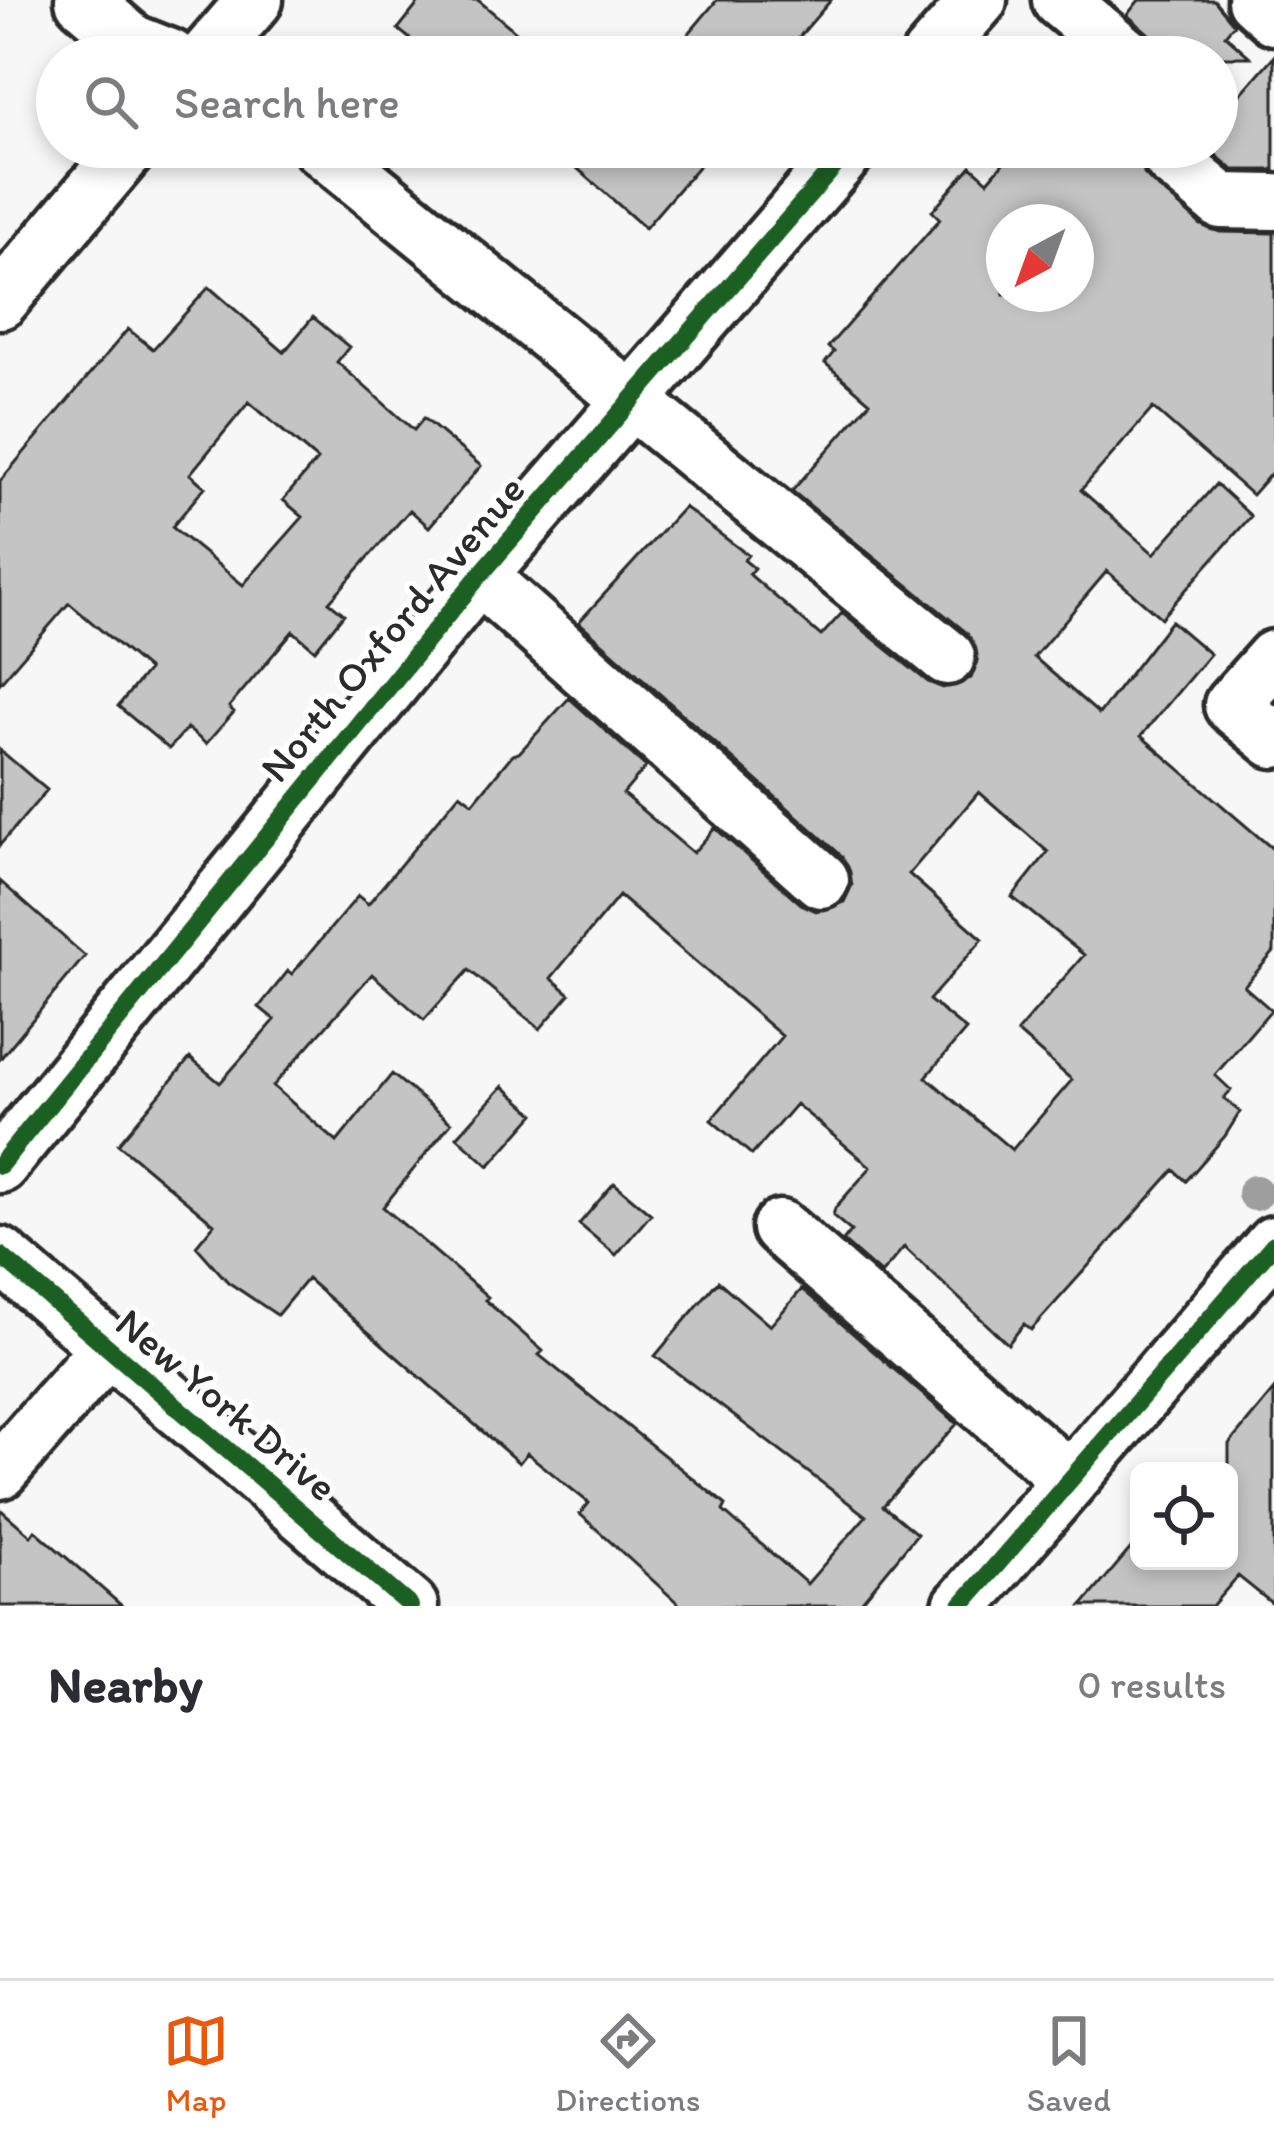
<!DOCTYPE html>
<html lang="en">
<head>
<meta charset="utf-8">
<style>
  :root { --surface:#fff; --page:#f7f7f7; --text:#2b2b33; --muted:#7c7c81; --line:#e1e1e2; --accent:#ea580c }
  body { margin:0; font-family:Itim,sans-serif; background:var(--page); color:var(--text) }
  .controls { position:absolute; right:36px; bottom:36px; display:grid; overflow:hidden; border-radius:18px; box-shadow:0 6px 18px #0003 }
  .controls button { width:108px; height:108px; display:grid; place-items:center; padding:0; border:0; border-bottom:3px solid var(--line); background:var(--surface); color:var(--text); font:60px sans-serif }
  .compass { position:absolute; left:986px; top:204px; width:108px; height:108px; border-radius:50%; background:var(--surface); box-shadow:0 6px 18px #0003; rotate:221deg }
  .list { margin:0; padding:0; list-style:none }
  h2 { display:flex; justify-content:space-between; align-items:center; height:156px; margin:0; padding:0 48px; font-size:51px }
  h2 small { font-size:39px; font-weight:400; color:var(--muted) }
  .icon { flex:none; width:66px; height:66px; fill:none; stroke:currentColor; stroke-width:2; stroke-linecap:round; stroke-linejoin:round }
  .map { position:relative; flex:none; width:1274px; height:1606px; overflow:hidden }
  .search { position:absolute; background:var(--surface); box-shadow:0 6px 18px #0003; left:36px; right:36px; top:36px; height:132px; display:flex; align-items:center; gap:30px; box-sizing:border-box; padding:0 42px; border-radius:66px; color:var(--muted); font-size:45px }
  .sheet { height:372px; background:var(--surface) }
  nav { display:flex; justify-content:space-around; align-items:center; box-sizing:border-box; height:168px; border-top:3px solid var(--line); background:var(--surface); font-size:33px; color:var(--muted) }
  nav a { display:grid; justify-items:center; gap:6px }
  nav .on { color:var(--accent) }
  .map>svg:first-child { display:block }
  .building { fill:#c4c4c4; stroke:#2b2b2b; stroke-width:3; fill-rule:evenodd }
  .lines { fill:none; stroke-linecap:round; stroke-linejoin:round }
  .minor-casing { stroke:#2b2b2b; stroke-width:63 }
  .minor { stroke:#fff; stroke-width:54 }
  .cycleway-casing { stroke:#fff; stroke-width:26 }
  .cycleway { stroke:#1b5e20; stroke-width:18 }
  .tree { fill:#9e9e9e }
  .labels { text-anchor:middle; stroke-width:10; stroke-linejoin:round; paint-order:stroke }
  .street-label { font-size:42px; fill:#2b2b2b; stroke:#fff }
</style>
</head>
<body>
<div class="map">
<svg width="1274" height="1606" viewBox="0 0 1274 1606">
  <rect width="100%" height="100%" fill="#f7f7f7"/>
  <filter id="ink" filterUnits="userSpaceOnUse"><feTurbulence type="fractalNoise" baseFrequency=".00833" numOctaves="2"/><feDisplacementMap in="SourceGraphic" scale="24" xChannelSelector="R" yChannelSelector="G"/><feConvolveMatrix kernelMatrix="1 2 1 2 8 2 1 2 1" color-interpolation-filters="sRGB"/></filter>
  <g filter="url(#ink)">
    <path class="building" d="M421,0H478L546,57H432L398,29Z
      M717,0H831L782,57H669Z
      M1139,0H1214L1234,24L1225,35L1250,57H1159L1149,34L1127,15Z
      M1274,56V170H1233L1210,150L1217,147V121Z
      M553,147H715L645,228Z
      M1017,147H1144V174L1201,225L1220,232L1274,233V470L1252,495L1153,408L1081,490L1154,554L1216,484L1251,516L1161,618L1107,571L1034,657L1099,714L1171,621L1210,654L1141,736L1274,850V952L1244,986L1271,1010L1215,1075L1231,1090L1224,1098L1240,1112L1225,1136L1186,1181L1174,1170L1031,1330L1024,1324L1008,1344L904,1247L881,1274L843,1241L851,1231L833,1216L835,1208L871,1167L796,1104L752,1155L711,1120L782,1036L619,896L551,978L570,994L540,1029L469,970L424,1020L372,974L273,1086L337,1142L392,1074L451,1123L383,1207L488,1297L485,1300L543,1351L539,1355L726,1505L723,1511L807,1584L866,1516L655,1356L718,1281L770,1326L802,1289L957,1424L883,1506L917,1534L858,1606H681L580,1514L589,1503L527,1453L519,1463L307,1279L277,1315L228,1282L196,1246L214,1224L118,1144L190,1058L220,1083L275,1020L259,1007L288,971L292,974L358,896L368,904L460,793L473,803L512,755L519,753L569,698L646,767L623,794L693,853L715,828L801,904L816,911L844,902L852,885L842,856L579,622L684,507L748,555L744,560L754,568L749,574L821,636L842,613L928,682L943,688L971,678L978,661L967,633L792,491L870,402L825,363L834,352L828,347L940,219L932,211L971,166L988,181ZM1004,222H1076V294H1004ZM979,792L1048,852L1012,897L1084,955L1017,1032L1072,1080L1012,1150L926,1077L966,1030L929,1000L983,939L909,874Z
      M209,287L284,352L313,317L349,347L337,362L414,430L424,418L481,466L429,527L410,510L329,602L344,614L315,650L293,631L229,707L234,712L206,744L187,728L169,749L118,706L148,670L69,603L0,683V481L128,329L153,349ZM249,402L317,460L283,500L303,517L243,585L172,527L205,487L190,474Z
      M0,750L47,790L0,845Z
      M0,881L85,956L0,1059Z
      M503,1086L535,1114L489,1166L457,1137Z
      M614,1183L651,1214L616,1255L579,1224Z
      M1274,1390V1605L1238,1576L1212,1606H1082L1131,1548L1139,1561H1229V1444Z
      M0,1509L31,1536L35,1530L122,1606H0Z"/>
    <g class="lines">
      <defs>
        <path id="minor" d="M83,0L132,42L170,57
          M1060,0L1128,57
          M1255,0L1274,17
          M206,57L255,0
          M929,57L979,0
          M320,147L947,657
          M1179,147L1172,160L1221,201L1274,202
          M0,301L130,147
          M479,576L821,880
          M1274,658L1232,705L1274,740
          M0,1165L479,576L851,147
          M780,1228L1068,1478
          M0,1255L410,1606
          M0,1471L107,1349
          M961,1606L1274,1244"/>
      </defs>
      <use href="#minor" class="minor-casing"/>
      <use href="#minor" class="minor"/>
      <defs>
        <path id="cycleway" d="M0,1165L479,576L851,147
          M0,1255L410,1606
          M961,1606L1274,1244"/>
      </defs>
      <use href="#cycleway" class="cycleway-casing"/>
      <use href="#cycleway" class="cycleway"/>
    </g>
    <circle class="tree" cx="1255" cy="1193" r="18"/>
  </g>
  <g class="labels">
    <g class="street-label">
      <text transform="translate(392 628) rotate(-50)" y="15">North Oxford Avenue</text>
      <text transform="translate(227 1404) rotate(40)" y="15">New York Drive</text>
    </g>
  </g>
</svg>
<div class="controls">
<button><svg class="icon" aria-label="locate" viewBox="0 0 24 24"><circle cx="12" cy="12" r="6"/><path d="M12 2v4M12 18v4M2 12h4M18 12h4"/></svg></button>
</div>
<svg class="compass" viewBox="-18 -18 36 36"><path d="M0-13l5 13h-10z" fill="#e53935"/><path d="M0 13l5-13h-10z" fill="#7c7c81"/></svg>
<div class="search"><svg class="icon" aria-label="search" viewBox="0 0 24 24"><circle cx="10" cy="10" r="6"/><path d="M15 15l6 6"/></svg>Search here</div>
</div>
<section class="sheet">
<h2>Nearby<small>0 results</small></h2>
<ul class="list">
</ul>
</section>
<nav>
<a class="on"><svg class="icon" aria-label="map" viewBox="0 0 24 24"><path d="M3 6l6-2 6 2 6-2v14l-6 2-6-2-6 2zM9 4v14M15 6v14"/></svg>Map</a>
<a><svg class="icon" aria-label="directions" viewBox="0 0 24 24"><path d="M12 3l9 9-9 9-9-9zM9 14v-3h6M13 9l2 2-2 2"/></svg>Directions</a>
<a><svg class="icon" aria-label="saved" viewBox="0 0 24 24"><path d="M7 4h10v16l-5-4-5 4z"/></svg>Saved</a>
</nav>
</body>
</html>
